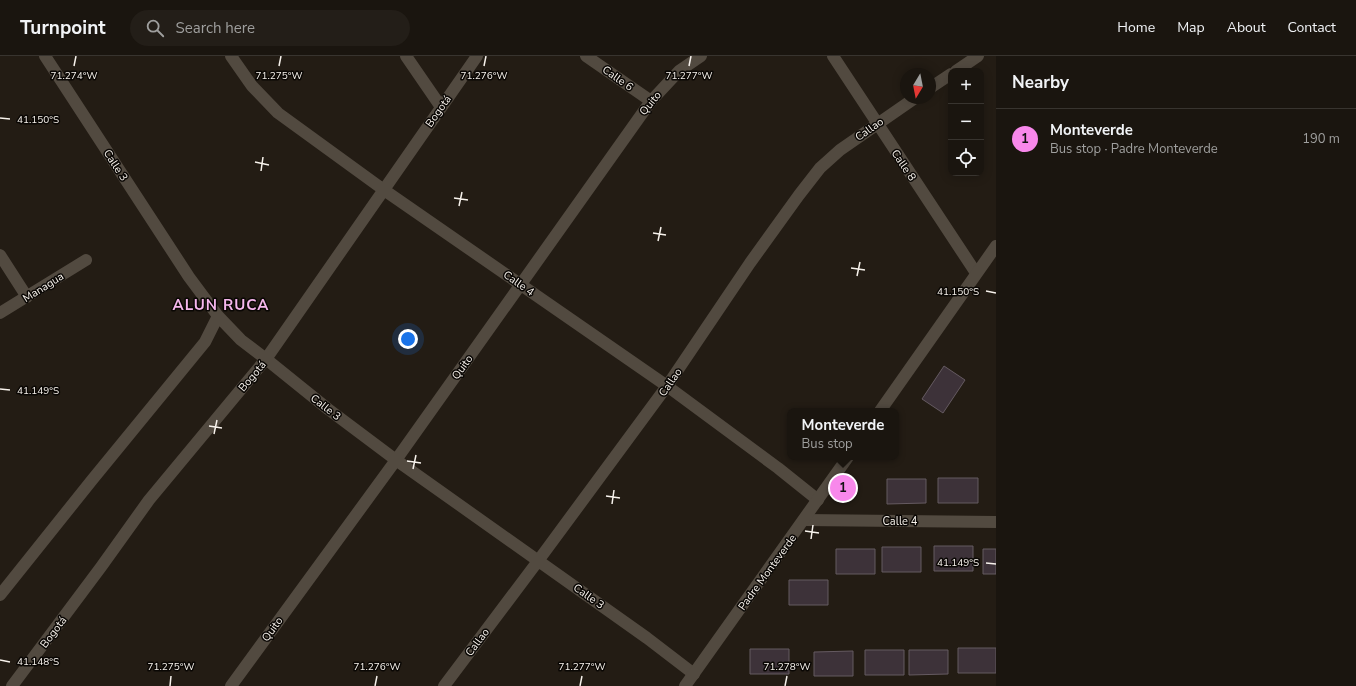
<!DOCTYPE html>
<html lang="en">
<head>
<meta charset="utf-8">
<style>
  :root { --surface:#1a150f; --page:#231e18; --text:#f1f3f6; --muted:#9f9f9e; --line:#38342f; --accent:#f888eb }
  body { margin:0; font-family:"Nunito Sans",sans-serif; background:var(--page); color:var(--text) }
  .controls { position:absolute; right:12px; top:12px; display:grid; overflow:hidden; border-radius:8px; box-shadow:0 2px 10px #0003 }
  .controls button { width:36px; height:36px; display:grid; place-items:center; padding:0; border:0; border-bottom:1px solid var(--line); background:var(--surface); color:var(--text); font:20px sans-serif }
  .compass { position:absolute; left:900px; top:12px; width:36px; height:36px; border-radius:50%; background:var(--surface); box-shadow:0 2px 10px #0003; rotate:190deg }
  .you { position:absolute; left:408px; top:283px; width:14px; height:14px; margin:-10px; border:3px solid #fff; border-radius:50%; background:#1a73e8; box-shadow:0 0 0 6px #1a73e833 }
  .badge { display:grid; place-items:center; width:26px; height:26px; border-radius:50%; background:var(--accent); color:#111; font-size:13px; font-weight:700 }
  .pin { position:absolute; translate:-50% -50%; border:2px solid #fff; box-shadow:0 1px 4px #0006 }
  .popup { position:absolute; left:787px; top:352px; width:112px; height:52px; box-sizing:border-box; display:grid; place-content:center; border-radius:8px; background:var(--surface); filter:drop-shadow(0 1px 3px #0005); font-size:13px; white-space:nowrap; color:var(--muted) }
  .popup b { font-size:15px; color:var(--text) }
  .popup::after { content:''; position:absolute; left:50%; top:100%; margin-left:-8px; border:8px solid transparent; border-top-color:var(--surface) }
  .list { margin:0; padding:0; list-style:none }
  h2 { display:flex; justify-content:space-between; align-items:center; height:52px; margin:0; padding:0 16px; font-size:17px }
  h2 small { font-size:13px; font-weight:400; color:var(--muted) }
  .list li { display:grid; grid-template-columns:26px 1fr auto; gap:12px; align-items:center; box-sizing:border-box; height:60px; padding:0 16px; border-top:1px solid var(--line) }
  .list b { display:block; font-size:15px; white-space:nowrap }
  .list p { margin:0; font-size:13px; white-space:nowrap; color:var(--muted) }
  .list em { font-size:13px; font-style:normal; color:var(--muted) }
  .icon { flex:none; width:22px; height:22px; fill:none; stroke:currentColor; stroke-width:2; stroke-linecap:round; stroke-linejoin:round }
  .map { position:relative; flex:none; width:996px; height:630px; overflow:hidden }
  header { display:flex; align-items:center; gap:24px; box-sizing:border-box; height:56px; padding:0 20px; background:var(--surface); border-bottom:1px solid var(--line) }
  header strong { font-size:19px }
  nav { display:flex; gap:22px; margin-inline-start:auto; font-size:14px }
  .search { width:280px; height:36px; background:var(--page); display:flex; align-items:center; gap:10px; box-sizing:border-box; padding:0 14px; border-radius:22px; color:var(--muted); font-size:15px }
  main { display:flex }
  aside { flex:1; background:var(--surface) }
  .map>svg:first-child { display:block }
  .building { fill:#3d3239; stroke:#655a61 }
  .lines { fill:none; stroke-linecap:round; stroke-linejoin:round }
  .street { stroke:#524a40; stroke-width:12 }
  .secondary { stroke:#524a40; stroke-width:12 }
  .ticks { fill:none; stroke:#f7f2ec; stroke-width:1.5 }
  .labels { text-anchor:middle; stroke-width:3; stroke-linejoin:round; paint-order:stroke }
  .street-label { font-size:11px; fill:#f7f2ec; stroke:#0a0704 }
  .district-label { font-size:15px; font-weight:bold; letter-spacing:1px; fill:#f6b7ed; stroke:#0a0704 }
  .ticks-label { font-size:10px; text-anchor:middle; fill:#f7f2ec; stroke:#0a0704; stroke-width:3; stroke-linejoin:round; paint-order:stroke }
</style>
</head>
<body>
<header>
<strong>Turnpoint</strong>
<div class="search"><svg class="icon" aria-label="search" viewBox="0 0 24 24"><circle cx="10" cy="10" r="6"/><path d="M15 15l6 6"/></svg>Search here</div>
<nav><a>Home</a><a>Map</a><a>About</a><a>Contact</a></nav>
</header>
<main>
<div class="map">
<svg width="996" height="630" viewBox="0 0 996 630">
  <rect width="100%" height="100%" fill="#231c14"/>
  <path class="building" d="M944,310L965,324L943,357L922,343Z
    M938,422H978V447H938Z
    M887,423H926V447L887,448Z
    M934,490H973V515H934Z
    M882,491H921V516H882Z
    M836,493H875V518H836Z
    M983,493H996V518H983Z
    M789,524H828V549H789Z
    M958,592H996V617H958Z
    M750,593H789V618H750Z
    M865,594H904V619H865Z
    M909,594H948V618L909,619Z
    M853,595V620H814V596Z"/>
  <g class="lines">
    <path class="street" d="M45,0L189,221L218,260L241,284L266,303L328,353L396,404L647,582L694,618
      M231,0L252,30L278,57L384,134L667,330L778,412L818,444
      M406,0L441,51
      M586,0L651,45
      M833,0L976,217
      M956,15L978,0
      M930,32L951,18
      M0,199L27,241
      M0,257L86,204
      M804,464L996,466
      M0,539L92,424L205,286L218,260
      M12,630L101,511L149,444L266,303L477,0
      M231,630L396,404L651,45L679,15L701,0
      M444,630L538,505L667,330L750,207L799,139L820,112L840,94L915,42"/>
    <path class="secondary" d="M880,355L996,190
      M685,630L848,401"/>
  </g>
  <path class="ticks" d="M74,10L76,0M279,10L281,0M484,10L486,0M689,10L691,0M0,62L10,63M255,106L269,109M261,115L263,101M454,142L468,144M459,150L462,136M653,177L666,179M658,185L661,171M851,212L865,214M857,220L860,206M986,235L996,237M0,333L10,334M209,370L222,372M214,378L217,364M407,405L421,407M413,413L416,399M606,440L620,442M612,448L614,434M805,475L819,477M811,483L813,469M986,507L996,508M0,604L10,606M170,630L171,620M375,630L377,620M580,630L582,620M785,630L787,620"/>
  <g class="labels">
    <g class="street-label">
      <text transform="translate(618 22) rotate(35)" y="4">Calle 6</text>
      <text transform="translate(650 47) rotate(-51)" y="4">Quito</text>
      <text transform="translate(438 55) rotate(-55)" y="4">Bogotá</text>
      <text transform="translate(869 73) rotate(-35)" y="4">Callao</text>
      <text transform="translate(116 109) rotate(57)" y="4">Calle 3</text>
      <text transform="translate(904 109) rotate(56)" y="4">Calle 8</text>
      <text transform="translate(519 227) rotate(35)" y="4">Calle 4</text>
      <text transform="translate(43 231) rotate(-32)" y="4">Managua</text>
      <text transform="translate(462 311) rotate(-54)" y="4">Quito</text>
      <text transform="translate(252 320) rotate(-50)" y="4">Bogotá</text>
      <text transform="translate(670 326) rotate(-55)" y="4">Callao</text>
      <text transform="translate(326 351) rotate(38)" y="4">Calle 3</text>
      <text x="900" y="469">Calle 4</text>
      <text transform="translate(767 516) rotate(-54)" y="4">Padre Monteverde</text>
      <text transform="translate(589 540) rotate(35)" y="4">Calle 3</text>
      <text transform="translate(272 573) rotate(-54)" y="4">Quito</text>
      <text transform="translate(53 576) rotate(-53)" y="4">Bogotá</text>
      <text transform="translate(477 586) rotate(-53)" y="4">Callao</text>
    </g>
    <g class="district-label">
      <text x="221" y="254">ALUN RUCA</text>
    </g>
  </g>
  <g class="ticks-label">
    <text x="74" y="23">71.274°W</text>
    <text x="279" y="23">71.275°W</text>
    <text x="484" y="23">71.276°W</text>
    <text x="689" y="23">71.277°W</text>
    <text x="38" y="67">41.150°S</text>
    <text x="958" y="239">41.150°S</text>
    <text x="38" y="338">41.149°S</text>
    <text x="958" y="510">41.149°S</text>
    <text x="38" y="609">41.148°S</text>
    <text x="171" y="614">71.275°W</text>
    <text x="377" y="614">71.276°W</text>
    <text x="582" y="614">71.277°W</text>
    <text x="787" y="614">71.278°W</text>
  </g>
</svg>
<div class="controls">
<button>+</button>
<button>−</button>
<button><svg class="icon" aria-label="locate" viewBox="0 0 24 24"><circle cx="12" cy="12" r="6"/><path d="M12 2v4M12 18v4M2 12h4M18 12h4"/></svg></button>
</div>
<svg class="compass" viewBox="-18 -18 36 36"><path d="M0-13l5 13h-10z" fill="#e53935"/><path d="M0 13l5-13h-10z" fill="#9f9f9e"/></svg>
<div class="you"></div>
<div class="pin badge" style="left:843px;top:432px">1</div>
<div class="popup"><b>Monteverde</b>Bus stop</div>
</div>
<aside>
<h2>Nearby<small></small></h2>
<ul class="list">
<li><span class="badge">1</span><div><b>Monteverde</b><p>Bus stop · Padre Monteverde</p></div><em>190 m</em></li>
</ul>
</aside>
</main>
</body>
</html>
